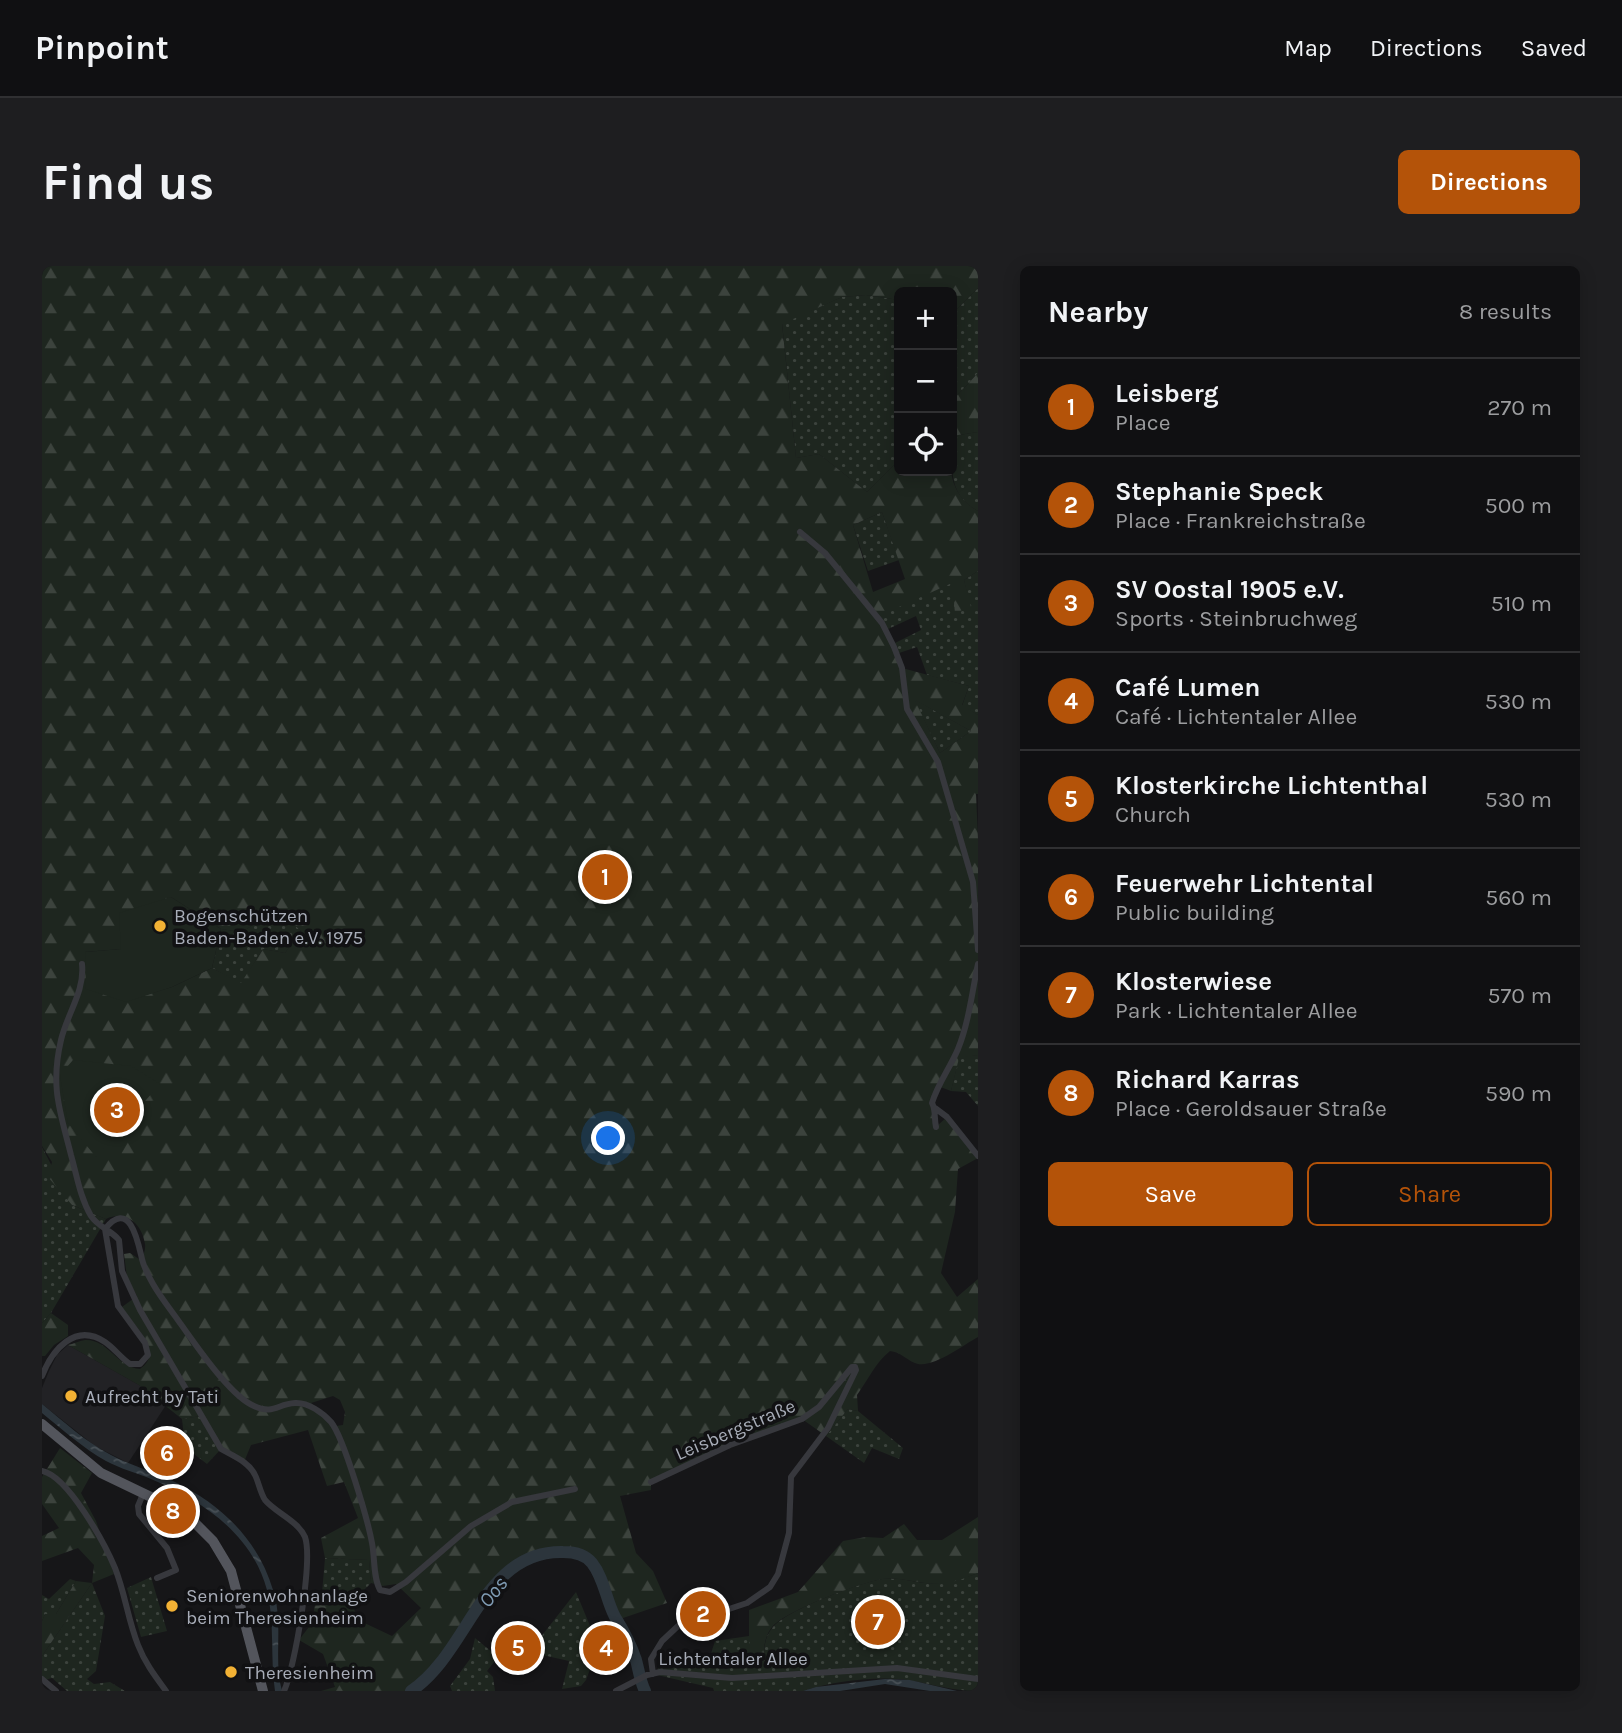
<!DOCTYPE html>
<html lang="en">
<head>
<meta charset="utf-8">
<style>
  :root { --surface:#101012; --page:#1e1e20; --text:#f1f3f6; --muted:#9c9d9f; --line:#303032; --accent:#b45309 }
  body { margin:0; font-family:Karla,sans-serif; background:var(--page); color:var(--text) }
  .controls { position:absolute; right:21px; top:21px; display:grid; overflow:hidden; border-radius:10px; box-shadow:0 4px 18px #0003 }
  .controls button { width:63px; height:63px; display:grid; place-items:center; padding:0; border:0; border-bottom:2px solid var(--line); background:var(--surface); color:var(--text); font:35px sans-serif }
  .you { position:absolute; left:567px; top:873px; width:24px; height:24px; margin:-18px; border:5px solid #fff; border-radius:50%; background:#1a73e8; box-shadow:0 0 0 10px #1a73e833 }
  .badge { display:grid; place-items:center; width:46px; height:46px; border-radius:50%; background:var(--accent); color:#fff; font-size:23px; font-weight:700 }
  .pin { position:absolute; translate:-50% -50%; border:4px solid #fff; box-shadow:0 2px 7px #0006 }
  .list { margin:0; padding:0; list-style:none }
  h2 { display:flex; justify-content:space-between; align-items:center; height:91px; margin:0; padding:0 28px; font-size:30px }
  h2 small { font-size:23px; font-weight:400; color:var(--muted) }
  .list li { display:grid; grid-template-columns:46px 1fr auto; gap:21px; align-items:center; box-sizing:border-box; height:98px; padding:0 28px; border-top:2px solid var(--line) }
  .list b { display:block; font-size:26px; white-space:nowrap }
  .list p { margin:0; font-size:23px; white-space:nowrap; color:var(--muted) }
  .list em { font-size:23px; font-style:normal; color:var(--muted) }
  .actions { display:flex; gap:14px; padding:21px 28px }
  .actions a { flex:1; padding:16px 0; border:2px solid var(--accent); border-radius:10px; text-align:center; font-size:24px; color:var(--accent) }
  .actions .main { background:var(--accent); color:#fff }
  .icon { flex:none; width:38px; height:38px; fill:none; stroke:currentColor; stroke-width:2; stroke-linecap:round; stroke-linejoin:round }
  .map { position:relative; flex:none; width:936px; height:1425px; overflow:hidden; border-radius:10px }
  header { display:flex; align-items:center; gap:42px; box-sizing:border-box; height:98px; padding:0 35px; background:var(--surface); border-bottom:2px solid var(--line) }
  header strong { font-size:33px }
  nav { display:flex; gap:38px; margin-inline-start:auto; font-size:24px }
  .intro { display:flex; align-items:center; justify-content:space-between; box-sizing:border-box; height:168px; padding:0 42px }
  h1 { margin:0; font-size:49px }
  .button { padding:18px 32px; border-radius:10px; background:var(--accent); color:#fff; font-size:24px; font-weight:700 }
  main { display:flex; gap:42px; padding:0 42px }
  aside { flex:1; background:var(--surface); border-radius:10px; box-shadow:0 4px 18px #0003 }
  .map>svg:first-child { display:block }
  .built { fill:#222225 }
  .green { fill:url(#green-dots) }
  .forest { fill:url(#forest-firs); fill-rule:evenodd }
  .pitch { fill:#1e261f }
  .water { fill:url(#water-ripples) }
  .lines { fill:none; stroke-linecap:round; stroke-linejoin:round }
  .river { stroke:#2c353c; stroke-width:12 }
  .minor { stroke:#37383d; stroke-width:6 }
  .primary { stroke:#53555c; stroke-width:10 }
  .poi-dot { fill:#f2b134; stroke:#111113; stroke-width:2.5 }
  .labels { text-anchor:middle; stroke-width:7; stroke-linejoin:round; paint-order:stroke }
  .poi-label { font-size:19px; fill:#a8adb8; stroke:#111113; text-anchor:start }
  .street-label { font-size:19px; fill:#a8adb8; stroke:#111113 }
  .water-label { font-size:21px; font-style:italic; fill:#7f9bb3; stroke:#111113 }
</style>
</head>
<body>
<header>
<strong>Pinpoint</strong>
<nav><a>Map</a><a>Directions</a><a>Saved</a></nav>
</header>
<div class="intro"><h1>Find us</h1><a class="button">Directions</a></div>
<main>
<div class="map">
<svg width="936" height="1425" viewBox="0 0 936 1425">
  <defs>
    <pattern id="green-dots" width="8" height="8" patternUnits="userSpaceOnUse" patternTransform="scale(1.75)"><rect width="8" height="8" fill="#1e261f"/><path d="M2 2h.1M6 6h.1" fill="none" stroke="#3c433d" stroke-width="1.8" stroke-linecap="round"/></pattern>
    <pattern id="forest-firs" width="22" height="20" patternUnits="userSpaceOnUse" patternTransform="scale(1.75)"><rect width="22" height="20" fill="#1e261f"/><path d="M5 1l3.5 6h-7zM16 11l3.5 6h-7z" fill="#3c433d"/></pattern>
    <pattern id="water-ripples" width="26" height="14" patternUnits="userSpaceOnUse" patternTransform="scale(1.75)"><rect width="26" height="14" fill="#2c353c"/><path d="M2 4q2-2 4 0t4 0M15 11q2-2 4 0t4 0" fill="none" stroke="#485056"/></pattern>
  </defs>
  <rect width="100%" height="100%" fill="#161618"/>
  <path class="built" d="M26,1079L97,1119L124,1139L86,1197L53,1180L0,1138V1122L7,1105L15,1089Z"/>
  <path class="green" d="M936,22V107L910,135V43H915Z
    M824,29L857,34V194L825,226L777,188L754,192L740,57L800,31Z
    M936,166V245C905,229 910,200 910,170Z
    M840,246L857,294L826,305L811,259Z
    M936,305V449L920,440L927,420L885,409L875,381L857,387L853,377L879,364L874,350L844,364L837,349L911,316L928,341L922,314Z
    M872,433L929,465L898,487Z
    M236,642L259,665L243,687L221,683L199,718L170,702L179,663L200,666Z
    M936,789V840L924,826L909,825L917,791Z
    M0,881L30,939L64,953L9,1047L0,1057Z
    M806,1143L816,1145L861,1182L857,1193L830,1182L822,1197L784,1170Z
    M159,1150L179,1183L165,1198L143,1181L140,1153Z
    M283,1292L327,1294L329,1317L311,1335L301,1333L299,1340L279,1339Z
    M936,1307V1425C913,1425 893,1419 871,1415C840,1409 791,1415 761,1425H672L671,1422L615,1409L617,1397L684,1403L722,1396C722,1383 722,1371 731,1361C745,1344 817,1317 840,1313C855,1311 868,1315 883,1317C901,1319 920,1313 936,1307Z
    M109,1311L125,1365L99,1371L85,1322Z
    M28,1313L34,1315L14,1348H3L0,1355V1329L7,1333Z
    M50,1317L63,1350L54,1405L45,1413L52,1418L68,1416L83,1425H25L10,1412L3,1414L0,1411V1390Z
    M534,1326L560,1389L555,1399L550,1398L544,1414L539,1420L520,1423L527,1395L487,1386Z
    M707,1370V1392L702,1393L700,1385L668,1391L673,1375Z
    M433,1372L456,1391L445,1405L451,1411L453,1425H410L408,1420L428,1393Z"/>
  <path class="forest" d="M0,0H936V22L915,43H910V26H857V34L824,29L800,31L740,58L754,192L777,188L825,226L857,194V205H909C911,223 921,237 936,245V305L922,314L929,341L913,347L910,317L837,350L860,402L927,420L920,439L936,449V528H934L936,573V789L917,792L909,825L896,820L890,837L895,860L905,851L936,892L916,903L913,946L899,1007L915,1031L936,1013V1071C921,1079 889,1104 873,1097C863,1093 859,1086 848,1085C833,1097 826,1114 815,1129L816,1145L806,1143L784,1170L760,1153L737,1160L609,1216V1224L578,1230L594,1287L611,1305L625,1337L581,1352L596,1393L588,1396L553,1306C532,1273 488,1291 462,1311L388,1416L374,1425H279L293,1421L281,1388L257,1374L270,1357L273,1338L299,1340L301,1333L311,1335L314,1353L350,1370L379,1342L354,1318L341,1320L329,1317L327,1294L283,1292L279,1272L316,1252L302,1216L285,1220L266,1164L209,1179L202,1196L179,1183L159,1150L140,1153L97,1119L26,1079C31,1078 37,1075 43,1074C66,1073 75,1101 98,1103C124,1085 91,1060 80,1041L95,1030L85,1011L82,988L88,987L100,995C101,990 104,983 103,978C100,957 83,944 64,953L30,939L6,911L10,896L0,880ZM840,246L863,313L831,326L811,259ZM873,434L929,465L898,487ZM129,631L179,663L200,666L236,642L259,665L243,687L221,683L199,717L170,702L130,721L84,735L43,686L80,683ZM291,1130L298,1134L303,1146L301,1159L294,1160L269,1137Z
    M936,107V166L910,170V135Z
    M9,1047L26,1059V1070L12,1079L3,1090H0V1057Z
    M18,1182L50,1207L39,1227L54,1255L72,1308L50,1317L0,1390V1355L3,1348H14L34,1315L50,1317L52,1299L36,1282L0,1295V1270L17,1262L0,1238V1211Z
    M936,1251V1307C919,1314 902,1320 883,1317C869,1315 855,1311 840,1313C818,1317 746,1344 731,1360C722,1370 721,1384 723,1396L684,1403L707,1392V1344L756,1326L801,1275L824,1271L841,1272L862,1258L875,1274H900Z"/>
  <path class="pitch" d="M129,631L179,663L170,702L130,721L84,736L44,723L43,686L79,683L77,647Z
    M31,794L89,800L118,818L54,891L26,857L18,809Z"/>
  <path class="water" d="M0,1138C22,1156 44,1176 69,1189C90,1200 113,1206 133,1216C180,1239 216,1274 231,1324C242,1357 231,1393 240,1425H233C228,1391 233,1357 225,1324C210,1268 160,1234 109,1213C95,1207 79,1203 64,1195C41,1182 21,1164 0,1147Z
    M843,1413L868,1414L915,1425H888L843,1418L798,1425H761L774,1421Z"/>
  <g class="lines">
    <path class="river" d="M369,1425C427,1387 440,1284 521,1286C532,1286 543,1288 550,1297C562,1312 564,1334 573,1351C582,1365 589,1379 594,1394C597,1405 598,1415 603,1425"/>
    <path class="minor" d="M758,266L783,287L840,357L852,381L860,402L865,443L896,496L931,616L936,684
      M40,698C43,725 25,748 19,774C8,821 18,845 29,889C35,910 38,931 49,950C56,961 69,964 77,974L80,1005L98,1044L179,1183C191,1190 207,1196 213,1209C217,1217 218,1226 223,1234C234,1247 256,1255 263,1271C271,1294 253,1401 242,1425
      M893,842L905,851L936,890
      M894,861C892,852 894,844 890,837C896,817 908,802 916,783C927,756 930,726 936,698
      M63,963C88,932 96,976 100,993C102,1002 107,1011 111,1018C119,1032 129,1044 138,1057C154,1079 188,1130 212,1140C232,1149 235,1138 253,1137C266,1136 281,1147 289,1156C302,1172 326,1255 330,1277C333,1292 331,1311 338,1324L348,1326L364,1316L429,1260L470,1236L533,1223
      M0,1110C10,1084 33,1056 63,1076C72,1082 79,1092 88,1098H98L106,1089L103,1077L76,1040L63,963
      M0,1205C26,1210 63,1278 73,1302C83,1327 86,1354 96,1379C103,1397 113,1410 124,1425
      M609,1216L688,1179L760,1153L777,1141L810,1101H813
      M101,1228L96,1240L97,1248L125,1282L134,1304L115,1312
      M611,1408L609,1393L620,1375L636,1360L705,1337L728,1321L736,1308L747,1267L749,1211L786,1162L814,1104L813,1101
      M0,1413L14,1425
      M574,1425L605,1409L618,1406L690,1412L855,1402L936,1413"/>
    <path class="primary" d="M0,1158L59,1207L136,1244L151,1255L171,1275L189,1305L221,1425"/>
  </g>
  <g class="poi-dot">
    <circle cx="118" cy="660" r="7"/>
    <circle cx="29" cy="1130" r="7"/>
    <circle cx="130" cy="1340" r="7"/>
    <circle cx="189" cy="1406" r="7"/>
  </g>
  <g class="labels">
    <g class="poi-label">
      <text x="132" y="656">Bogenschützen<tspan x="132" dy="22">Baden-Baden e.V. 1975</tspan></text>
      <text x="43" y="1137">Aufrecht by Tati</text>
      <text x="144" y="1336">Seniorenwohnanlage<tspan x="144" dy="22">beim Theresienheim</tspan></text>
      <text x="203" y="1413">Theresienheim</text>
    </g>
    <g class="street-label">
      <text transform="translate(693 1163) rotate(-23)" y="7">Leisbergstraße</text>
      <text x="691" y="1399">Lichtentaler Allee</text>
    </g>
    <g class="water-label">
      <text transform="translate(451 1326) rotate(-52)" y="7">Oos</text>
    </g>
  </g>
</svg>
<div class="controls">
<button>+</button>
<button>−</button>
<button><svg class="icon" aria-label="locate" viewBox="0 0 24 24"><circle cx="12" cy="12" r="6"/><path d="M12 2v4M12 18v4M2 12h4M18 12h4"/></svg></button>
</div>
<div class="you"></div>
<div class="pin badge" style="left:563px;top:611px">1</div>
<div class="pin badge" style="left:661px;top:1348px">2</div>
<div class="pin badge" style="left:75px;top:844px">3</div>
<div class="pin badge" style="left:564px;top:1382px">4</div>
<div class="pin badge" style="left:476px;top:1382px">5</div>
<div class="pin badge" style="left:125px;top:1187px">6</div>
<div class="pin badge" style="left:836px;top:1356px">7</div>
<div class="pin badge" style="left:131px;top:1245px">8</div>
</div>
<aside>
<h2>Nearby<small>8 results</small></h2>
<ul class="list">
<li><span class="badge">1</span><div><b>Leisberg</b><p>Place</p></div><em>270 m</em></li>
<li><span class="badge">2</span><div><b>Stephanie Speck</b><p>Place · Frankreichstraße</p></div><em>500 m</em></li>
<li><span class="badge">3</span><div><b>SV Oostal 1905 e.V.</b><p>Sports · Steinbruchweg</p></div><em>510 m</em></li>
<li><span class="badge">4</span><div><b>Café Lumen</b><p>Café · Lichtentaler Allee</p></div><em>530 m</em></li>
<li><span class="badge">5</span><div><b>Klosterkirche Lichtenthal</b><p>Church</p></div><em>530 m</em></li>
<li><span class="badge">6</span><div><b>Feuerwehr Lichtental</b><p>Public building</p></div><em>560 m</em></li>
<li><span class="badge">7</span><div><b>Klosterwiese</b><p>Park · Lichtentaler Allee</p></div><em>570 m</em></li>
<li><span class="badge">8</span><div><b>Richard Karras</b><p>Place · Geroldsauer Straße</p></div><em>590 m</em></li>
</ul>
<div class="actions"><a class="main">Save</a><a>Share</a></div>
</aside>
</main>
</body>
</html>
